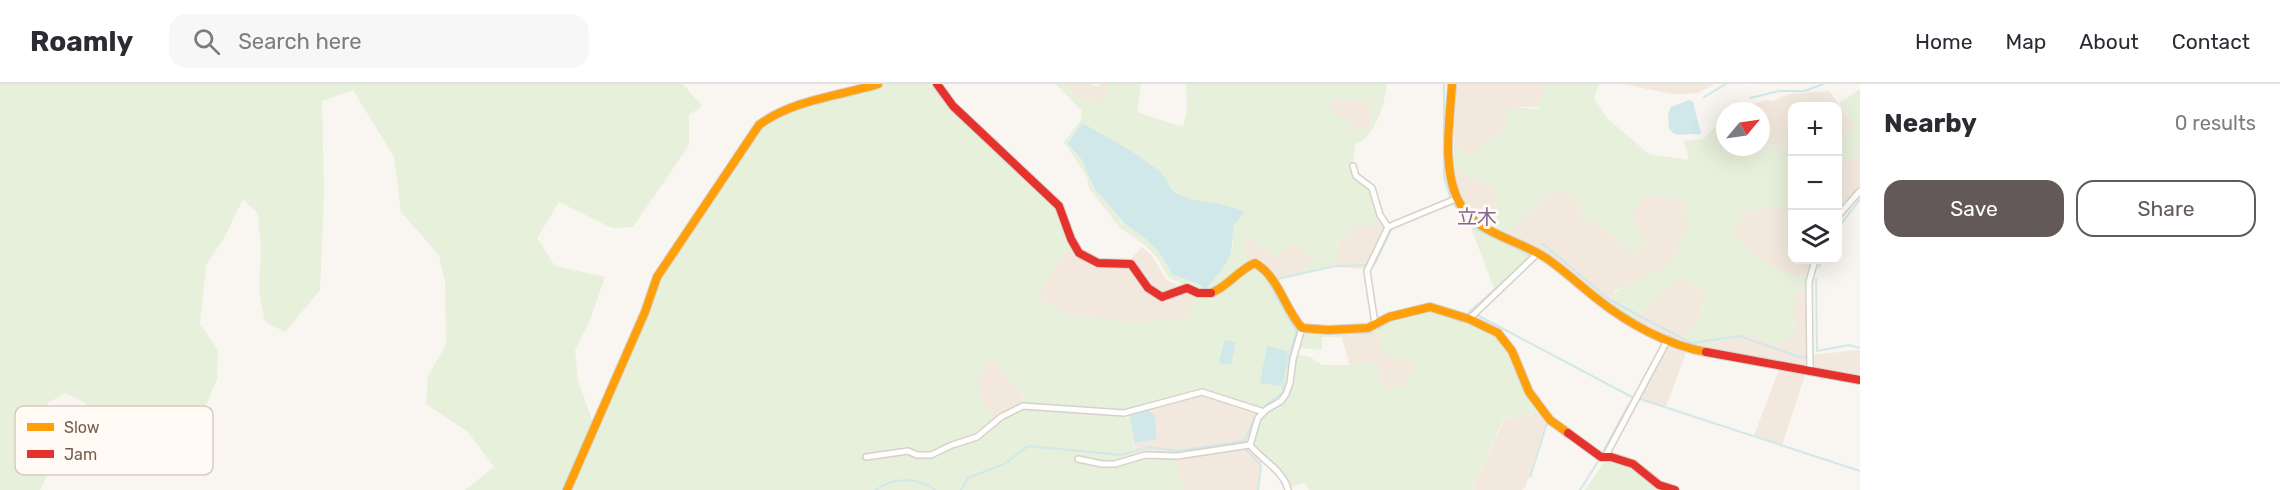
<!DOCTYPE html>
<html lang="en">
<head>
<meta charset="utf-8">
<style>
  :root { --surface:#fff; --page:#f7f7f7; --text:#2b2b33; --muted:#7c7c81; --line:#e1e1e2; --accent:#625958 }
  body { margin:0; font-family:Rubik,"Noto Sans JP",sans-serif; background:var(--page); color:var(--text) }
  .controls { position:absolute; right:18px; top:18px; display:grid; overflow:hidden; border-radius:12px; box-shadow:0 6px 24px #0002 }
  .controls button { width:54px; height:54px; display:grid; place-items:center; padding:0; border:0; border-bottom:2px solid var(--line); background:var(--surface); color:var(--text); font:30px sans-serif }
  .compass { position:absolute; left:1716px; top:18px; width:54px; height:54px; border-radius:50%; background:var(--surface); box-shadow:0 6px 24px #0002; rotate:61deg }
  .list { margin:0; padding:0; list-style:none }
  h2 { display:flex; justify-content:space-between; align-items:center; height:78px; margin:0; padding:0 24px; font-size:26px }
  h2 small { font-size:20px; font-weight:400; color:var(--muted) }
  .actions { display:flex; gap:12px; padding:18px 24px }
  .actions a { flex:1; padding:14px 0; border:2px solid var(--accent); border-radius:18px; text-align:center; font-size:21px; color:var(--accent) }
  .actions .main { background:var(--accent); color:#fff }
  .icon { flex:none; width:33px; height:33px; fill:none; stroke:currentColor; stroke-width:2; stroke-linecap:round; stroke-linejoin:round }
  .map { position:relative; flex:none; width:1860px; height:406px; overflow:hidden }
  header { display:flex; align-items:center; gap:36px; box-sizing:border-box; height:84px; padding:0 30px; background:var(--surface); border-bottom:2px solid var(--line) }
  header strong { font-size:28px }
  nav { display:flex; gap:33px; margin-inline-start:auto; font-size:21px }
  .search { width:420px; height:54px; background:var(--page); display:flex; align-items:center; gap:15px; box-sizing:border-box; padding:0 21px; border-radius:18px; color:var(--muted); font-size:22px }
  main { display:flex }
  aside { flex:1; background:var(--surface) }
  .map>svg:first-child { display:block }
  .residential { fill:#f2e8de }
  .green { fill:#e7f0db; fill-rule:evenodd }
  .water { fill:#d0e8ea }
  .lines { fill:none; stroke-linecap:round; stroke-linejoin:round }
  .stream { stroke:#d0e8ea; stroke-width:2 }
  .street-casing { stroke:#d7d1cb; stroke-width:8 }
  .slow-casing { stroke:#d9d2cb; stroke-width:10 }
  .jam-casing { stroke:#d9d2cb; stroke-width:10 }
  .street { stroke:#fefefd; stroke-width:5 }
  .slow { stroke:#ff9f0a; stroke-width:8 }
  .jam { stroke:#e5322d; stroke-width:8 }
  .labels { text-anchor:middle; stroke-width:6; stroke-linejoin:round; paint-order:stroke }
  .quarter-label { font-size:20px; fill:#846695; stroke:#fffaf3 }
  .key { fill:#fffaf3; stroke:#d7cbc1; stroke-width:1.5 }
  .key-label { font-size:16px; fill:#7a5c4d }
</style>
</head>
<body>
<header>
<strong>Roamly</strong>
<div class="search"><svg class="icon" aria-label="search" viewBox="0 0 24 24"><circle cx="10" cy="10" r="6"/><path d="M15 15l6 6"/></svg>Search here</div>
<nav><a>Home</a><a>Map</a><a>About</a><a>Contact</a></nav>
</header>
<main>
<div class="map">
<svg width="1860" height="406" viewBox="0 0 1860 406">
  <rect width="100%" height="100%" fill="#f9f5f0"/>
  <path class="residential" d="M1064,0H1089L1100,3L1099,0H1109L1105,20L1080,15Z
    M1455,0H1545L1539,23H1511L1505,31L1506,45L1470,72L1454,60Z
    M1623,0H1714L1697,9L1684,10H1672Z
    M1829,7L1855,42L1838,58V22H1792V68L1761,58V27H1741L1747,22L1766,16L1772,17L1790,10Z
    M1331,16L1371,17L1370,46H1349L1330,32Z
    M1853,73L1860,74V103L1838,127V79Z
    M1454,84L1497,106L1492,126L1480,138L1464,120L1459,109Z
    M1554,105L1577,114L1582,134L1605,145L1633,170L1645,160L1632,131L1643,111L1683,116L1688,142L1671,181L1615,207L1608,220L1573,189L1506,151Z
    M1792,121V176H1812L1806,193L1794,192L1766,179L1734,151L1743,128Z
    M1353,142H1385L1386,145L1365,185L1336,183L1339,156L1347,152Z
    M1245,152L1276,173L1291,158L1314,174L1298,191L1274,195L1247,179Z
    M1142,163L1152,172L1166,195L1195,212L1187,238L1161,234L1142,239L1063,230L1038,212L1059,174L1070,164H1076L1098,176L1129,177Z
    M1683,194L1705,210L1700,233L1681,259L1635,235L1662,206Z
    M1795,207H1805L1808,277L1804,282L1700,265L1743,248L1795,247L1793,223Z
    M1375,243L1415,280L1405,303L1382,305L1376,277L1350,281L1340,248H1358Z
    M1670,258L1687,266L1666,323L1638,314L1666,260Z
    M1857,266L1860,267V294L1815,287L1813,271Z
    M992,275L1022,310L1024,320L994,336L977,308L980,288Z
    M1779,285L1805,291L1782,361L1754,352Z
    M1201,310L1257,328L1258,331L1248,363L1261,377L1258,406H1183L1176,377L1137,370L1134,359L1157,355L1155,332L1148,325Z
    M1539,328L1549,338L1542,351L1525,404L1522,406H1475L1472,404L1504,336Z"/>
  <path class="green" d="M0,0H683L702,22L689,31V61L633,143L612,144L559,118L537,154L555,182L605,193L590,236L575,266L578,296L595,345L660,192L758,45L781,29L884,0H935L1057,124L1062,131L1070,164L1059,174L1038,212L1063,230L1142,239L1161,234L1187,238L1195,212C1218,217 1233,196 1249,182L1262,184L1301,246L1288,285L1287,302L1281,314L1262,326L1206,307L1160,317L1131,331L1133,358L1137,370L1151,367L1176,377L1183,406H465L494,383L468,348L426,320L428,292L446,261L445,198L439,171L401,128L394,73L353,6L322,17L324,109L320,206L285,248L265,238L259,207L261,166L258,130L243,115L223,156L206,181L200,240L218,266L217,295L201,333L180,357L126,383L107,348L84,318L65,309L48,319L53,379L40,406H0ZM992,275L1022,309L1024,323L997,338L974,356L975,351L994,336C979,310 970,301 992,275Z
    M1056,0H1064L1080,15L1105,20L1109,0H1141L1137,28L1183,43L1187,28L1186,0H1387C1385,18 1375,55 1355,60L1352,86L1369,104L1385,142H1353L1347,152L1339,156L1336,183L1298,191L1313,174L1291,158L1277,173L1245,152L1247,179L1219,204L1203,209L1169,194L1158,175L1146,162L1120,144L1089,104L1087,93L1064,58L1081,36L1082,27ZM1331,16L1371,17L1370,46H1349V33L1331,32ZM1082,39L1163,90C1173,124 1217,116 1243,127V130L1233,142V164L1200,203L1194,198L1173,191L1159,168L1147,155L1124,140L1095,106L1082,76L1068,61Z
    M1545,0H1599L1594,14L1608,35L1649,70L1689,76L1684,57L1703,55L1715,43L1725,46V63H1761V58L1792,68V121L1744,128L1734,151C1756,170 1776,191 1806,193L1805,207H1795L1793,223L1795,247L1788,255L1776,262L1743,248L1700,265L1681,259L1700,233L1705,210L1683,194L1662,206L1635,235L1608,220C1609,204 1656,188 1671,181L1688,142L1683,116L1643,111L1632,131L1645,160L1633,170L1605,145L1582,134L1577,114L1554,105L1506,151L1480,138L1492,126L1497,106L1454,84V60L1470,72L1506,45L1505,31L1511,23L1538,25Z
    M1860,5V74L1853,73L1838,79V58L1855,42L1839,19Z
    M1467,133L1533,170L1495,207Z
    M1424,226L1442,227L1492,248L1505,260L1526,308L1539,328L1503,336L1472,404L1475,406H1309L1305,399L1290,403L1286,395L1252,361L1261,332C1293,314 1289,303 1296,270L1310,273L1322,281H1350L1376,277L1382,305L1405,303L1415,280L1385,271L1375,243L1389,234Z
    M1304,248H1340L1341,253H1322V266L1298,264Z
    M1609,375L1633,382L1669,406H1585L1605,377Z"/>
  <path class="water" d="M1689,16L1693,18L1701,49L1698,51C1688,47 1675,56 1669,44L1668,30L1671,23Z
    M1082,39C1109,54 1136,68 1160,88C1169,95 1166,105 1180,111C1200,120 1223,118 1243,127V130L1233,142C1233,177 1227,178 1206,205L1194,198L1173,191L1159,168L1146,155L1125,140L1095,106L1082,76L1068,60Z
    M1224,256L1236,258L1231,281L1219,279Z
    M1267,262L1288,267L1281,302L1260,299Z
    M1148,325L1155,332L1157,355L1134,359L1130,331Z"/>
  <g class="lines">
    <path class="stream" d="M1444,0V93L1450,113
      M1704,13L1726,0
      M1750,14L1779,7H1805L1823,0
      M1442,124L1453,119L1474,144L1532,172L1465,232
      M1838,144L1860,115
      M1543,160L1610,216L1691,259L1739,252L1800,273H1806
      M1374,181L1392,144
      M1819,183L1822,176
      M1264,190L1293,242L1297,246L1284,288L1283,308L1264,323
      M1277,195L1335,182L1365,181
      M1816,195L1817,267L1849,261L1860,264
      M1443,230L1461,238L1462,236
      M1477,231L1632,313
      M1379,245L1391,236
      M1326,250L1371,249
      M1517,287L1523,304
      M1640,315L1860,387
      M1531,316L1542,331
      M1246,366L1261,381L1258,406
      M1603,368L1630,318
      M1530,393L1547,339L1572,357
      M876,406C892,393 920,393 935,406
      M961,406L968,394L1004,380L1028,362L1122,371L1148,363L1178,367L1244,357L1257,329
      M1580,406L1599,376"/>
    <defs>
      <path id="street" d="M1353,82L1356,92L1372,104L1380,131L1388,143
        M1838,132L1860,107
        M1469,235L1538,169
        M1375,240L1367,187L1388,143L1458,114
        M1810,288L1809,198L1815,176
        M866,373L908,367L917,371H931L952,361L977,353L1001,333L1023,322L1124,329L1202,308L1264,328
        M1605,373L1668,255
        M1078,375L1102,380H1115L1145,371L1177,372L1250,361
        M1288,406C1284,387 1262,376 1250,361L1258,334L1267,325L1281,317L1286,310L1290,299L1293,275L1302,244"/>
      <path id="slow" d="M1452,0C1450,36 1442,80 1457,114C1473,150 1516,154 1546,174C1564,186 1579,201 1596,214C1627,239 1667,261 1706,268
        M1211,209C1228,203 1238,186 1255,179C1279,193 1284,224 1302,244L1328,246L1368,244L1389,233L1430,223L1469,235L1498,249L1512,267L1529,308L1550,336L1568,349
        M567,406L645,228L657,193L759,41C792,16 839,12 878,0"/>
      <path id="jam" d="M937,0L953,22L1059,122L1071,155L1079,169L1098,179L1131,180L1148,204L1162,213L1187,204L1198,209H1211
        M1706,268L1860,296
        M1568,349L1601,373H1611L1633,380L1659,401L1675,406"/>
    </defs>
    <use href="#street" class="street-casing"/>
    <use href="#slow" class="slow-casing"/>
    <use href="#jam" class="jam-casing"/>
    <use href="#street" class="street"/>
    <use href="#slow" class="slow"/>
    <use href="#jam" class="jam"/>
  </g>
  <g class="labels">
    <g class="quarter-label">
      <text x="1477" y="140">立木</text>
    </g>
  </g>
  <rect x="15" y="322" width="198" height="69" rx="9" class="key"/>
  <rect x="27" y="339" width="27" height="8" fill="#ff9f0a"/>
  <rect x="27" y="366" width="27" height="8" fill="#e5322d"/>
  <g class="key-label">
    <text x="64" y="349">Slow</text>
    <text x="64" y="376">Jam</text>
  </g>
</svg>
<div class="controls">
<button>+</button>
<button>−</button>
<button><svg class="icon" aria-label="layers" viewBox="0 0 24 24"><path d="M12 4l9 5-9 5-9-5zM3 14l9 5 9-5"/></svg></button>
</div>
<svg class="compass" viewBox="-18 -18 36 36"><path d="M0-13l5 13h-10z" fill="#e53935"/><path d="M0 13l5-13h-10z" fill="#7c7c81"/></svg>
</div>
<aside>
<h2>Nearby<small>0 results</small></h2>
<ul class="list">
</ul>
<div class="actions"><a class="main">Save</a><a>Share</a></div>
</aside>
</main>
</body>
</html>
